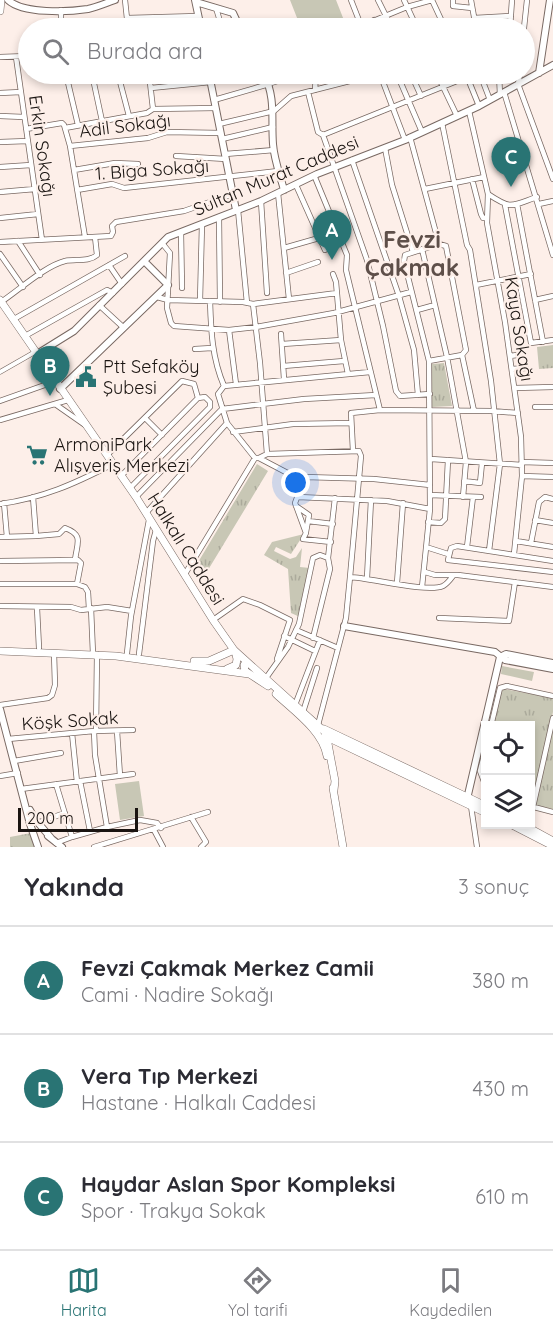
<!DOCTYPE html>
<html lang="tr">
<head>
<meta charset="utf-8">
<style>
  :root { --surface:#fff; --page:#f7f7f7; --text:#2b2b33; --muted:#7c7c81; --line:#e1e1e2; --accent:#297474 }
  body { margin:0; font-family:Quicksand,sans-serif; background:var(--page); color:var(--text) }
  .controls { position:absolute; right:18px; bottom:18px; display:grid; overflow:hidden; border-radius:0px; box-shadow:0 3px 9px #0003 }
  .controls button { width:54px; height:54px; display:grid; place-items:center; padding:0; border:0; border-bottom:2px solid var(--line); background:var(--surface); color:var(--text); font:30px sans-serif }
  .scale { position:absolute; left:18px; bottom:15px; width:120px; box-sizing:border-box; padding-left:6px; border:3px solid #1a1411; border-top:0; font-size:16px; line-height:21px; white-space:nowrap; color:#1a1411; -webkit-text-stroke:4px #fdefe9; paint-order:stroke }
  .you { position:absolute; left:296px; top:483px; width:21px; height:21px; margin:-15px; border:4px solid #fff; border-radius:50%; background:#1a73e8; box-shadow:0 0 0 9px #1a73e833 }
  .badge { display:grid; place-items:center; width:39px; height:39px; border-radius:50%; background:var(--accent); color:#fff; font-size:20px; font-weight:700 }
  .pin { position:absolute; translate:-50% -50px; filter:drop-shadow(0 2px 3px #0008) }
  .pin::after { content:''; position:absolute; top:32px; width:21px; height:18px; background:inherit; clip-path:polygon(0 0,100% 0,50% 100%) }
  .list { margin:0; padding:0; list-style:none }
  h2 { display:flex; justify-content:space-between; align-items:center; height:78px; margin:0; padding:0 24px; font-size:26px }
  h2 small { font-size:20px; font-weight:400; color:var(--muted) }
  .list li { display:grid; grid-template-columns:39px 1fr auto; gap:18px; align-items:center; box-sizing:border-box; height:108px; padding:0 24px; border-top:2px solid var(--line) }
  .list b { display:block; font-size:22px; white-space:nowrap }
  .list p { margin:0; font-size:20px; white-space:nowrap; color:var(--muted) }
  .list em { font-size:20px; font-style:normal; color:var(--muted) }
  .icon { flex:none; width:33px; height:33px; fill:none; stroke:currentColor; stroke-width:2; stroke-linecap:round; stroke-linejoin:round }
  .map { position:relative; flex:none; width:553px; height:847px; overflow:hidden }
  .search { position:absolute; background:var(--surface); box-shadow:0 3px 9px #0003; left:18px; right:18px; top:18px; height:66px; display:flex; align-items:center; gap:15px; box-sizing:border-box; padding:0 21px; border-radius:33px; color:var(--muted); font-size:22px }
  .sheet { height:402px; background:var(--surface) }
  nav { display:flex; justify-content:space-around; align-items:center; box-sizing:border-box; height:84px; border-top:2px solid var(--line); background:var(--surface); font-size:16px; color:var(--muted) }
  nav a { display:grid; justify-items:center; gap:3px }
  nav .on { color:var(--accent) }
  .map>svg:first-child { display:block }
  .grass { fill:url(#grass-tufts) }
  .garden { fill:#c8c7b5 }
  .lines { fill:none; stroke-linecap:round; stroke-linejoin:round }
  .pedestrian-casing { stroke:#796963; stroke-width:5 }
  .minor-casing { stroke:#796963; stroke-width:6 }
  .tertiary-casing { stroke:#796963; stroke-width:8 }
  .secondary-casing { stroke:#796963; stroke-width:8 }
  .pedestrian { stroke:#fff; stroke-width:4 }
  .minor { stroke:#fff; stroke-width:4.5 }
  .tertiary { stroke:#fff; stroke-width:6 }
  .secondary { stroke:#fff; stroke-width:7 }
  .labels { text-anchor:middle; stroke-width:4.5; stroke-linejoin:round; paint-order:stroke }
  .street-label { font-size:18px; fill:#1a1411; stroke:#fdefe9 }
  .poi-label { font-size:18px; fill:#1a1411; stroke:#fdefe9; text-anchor:start }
  .district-label { font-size:24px; font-weight:bold; fill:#5e4f49; stroke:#fdefe9 }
</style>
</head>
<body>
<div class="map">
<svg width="553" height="847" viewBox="0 0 553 847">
  <defs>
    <pattern id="grass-tufts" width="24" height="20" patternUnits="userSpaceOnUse" patternTransform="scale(1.5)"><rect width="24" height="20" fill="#c8c7b5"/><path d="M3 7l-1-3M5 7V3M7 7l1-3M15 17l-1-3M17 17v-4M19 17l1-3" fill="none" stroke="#abaa9b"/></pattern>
  </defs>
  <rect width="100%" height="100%" fill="#fdefe9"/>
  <path class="grass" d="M553,345V368L539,369L537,347Z
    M444,363L452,406L432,407V364Z
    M257,464L268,471L208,570L197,564Z
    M304,534L291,554L276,547L274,551L290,559L296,557L302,548L300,567L310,568L300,617L291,613L288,569L264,555L272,542Z
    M504,689L553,698V712L532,804L530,726H493L501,691Z
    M553,723V809L534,805Z
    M31,833L34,847H10V837Z"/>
  <path class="garden" d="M290,0H336L347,28H301Z
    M502,666L534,672L532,681L501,674Z
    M139,781L144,816L120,820L115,784Z"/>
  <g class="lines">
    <defs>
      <path id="pedestrian" d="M269,84L301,74
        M0,372L35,352"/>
      <path id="minor" d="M125,0L128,28
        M351,0L362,28
        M378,0L392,28
        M404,0L417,28
        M432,0L445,28
        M453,0V6L472,8
        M471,0L476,28
        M216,8L222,28
        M61,10V28
        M127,18L198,16
        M474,18L511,16
        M374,20L378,28
        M361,26L407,7L432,0
        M510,28L512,0
        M524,28L527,0
        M0,57L28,56
        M16,57L42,240
        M66,74L78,125
        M92,74L102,121
        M118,74L129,116
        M380,74L405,140
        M397,74L422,132
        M411,74L421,96
        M437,74L457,116
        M466,74L479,106
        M480,74L490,100
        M499,74L500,95
        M520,74L518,84L553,179
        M151,88L211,82L228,74
        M315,90L316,74
        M308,92L318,132L323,135L367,260L383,326L396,391L400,396L430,394
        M504,92L553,255
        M0,93L21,92
        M214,100L269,84
        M153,109L216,108
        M469,111L488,194L487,223L505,322L521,437L522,476L514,554
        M0,116L24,117
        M442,123L467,245L470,250L491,381L500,464L489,551
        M219,124L274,111L291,96L377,74
        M65,128L147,113L153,109L149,74
        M26,129L62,123L64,125L70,146L85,237
        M323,135L467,77
        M410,137L439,244
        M222,139L273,127
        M0,142L28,141
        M70,146L148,138L167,132L221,133
        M385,148L392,185L413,252
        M225,154L274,150
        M176,156L226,159
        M352,160L399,296L414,350L418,395
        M0,167L31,165
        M74,170L115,163L138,164
        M314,175L347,255L346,270L380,410
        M472,179L481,214L483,218H487
        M296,185L325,250
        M425,189L484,177
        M77,190L112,184L124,188L278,171
        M0,192L35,189
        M278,193L289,299
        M488,194C512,210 511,206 537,197
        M261,201L267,293
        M517,204L543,342
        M539,204L553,201
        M505,205L531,343L553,340
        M238,210L247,303
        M219,217L220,302
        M0,218L38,214
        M181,232L182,288
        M18,241L40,275
        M0,242L111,236L113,232L112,226L116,222L184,211L233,194
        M162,243L170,253L167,308L171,323L174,326L229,330L256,327L334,313L411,292
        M284,248L319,238
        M422,249L447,357L466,462L463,497
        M0,254L23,287
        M109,265L122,284
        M286,273L318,262
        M333,274L336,282L341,340L348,374
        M476,285L531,274
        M157,297L168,300L243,302L253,304L337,293
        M535,300L553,296
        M200,301L202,224
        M210,301C211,331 212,358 224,386
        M1,302C19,290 45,266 65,261C76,259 89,262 97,255L95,237
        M253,304L260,363L267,454
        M99,305L124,328
        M417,310L435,305
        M14,319L125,256
        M229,330L236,384
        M281,334L284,379
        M25,336L107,290L113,293
        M282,344L341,340
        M195,349L212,348
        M462,355L474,411
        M510,356L524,354
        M283,366L344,361
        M512,369L526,368
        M515,388L553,387
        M0,401L56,381
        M55,404L85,425
        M535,407H553
        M145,418L162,435
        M0,420L68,400
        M233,432L293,424L351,423
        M353,451L351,413L380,410L492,411L518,413
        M107,455L182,381L194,384L198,398
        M259,458L267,454L359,451L361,456L350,577
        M431,459L522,465
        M522,462L553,463
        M121,476L198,398L205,397L210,402V407L130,488
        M522,476L553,477
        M299,479L305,477L374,479L430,485
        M464,481L480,483L482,463
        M430,495L481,497
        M136,497L222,409L304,399L376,395
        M298,497L387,501L430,509
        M4,503L7,537
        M0,504C43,498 74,484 113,464
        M296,506L309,515L306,532
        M146,513L227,423
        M535,520L553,523
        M308,521L333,524
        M428,522L441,523L445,519L448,460
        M36,536L59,534L65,528C84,535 77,543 75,560
        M0,537L36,536L33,497
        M516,541L553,547
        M331,542L303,539L306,533L295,503L298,495L299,479L259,458H255L227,423L218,394L224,386L370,372
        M531,543L539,502L545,497L553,499
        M426,547L448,554
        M467,547L473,497
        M328,558L335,498
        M0,561L78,560L81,563L77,584
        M553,561L457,546L451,548L448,560L553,572
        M425,572L435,575H458L553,587
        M185,574L255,458
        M367,578L371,500
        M397,583L403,503
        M0,584H77L85,587L88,592L89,609
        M422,587L430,509L429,361L404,261L405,255L439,244L446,246L466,350L462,355L429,361
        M0,606L71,607L81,610L107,607L132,611
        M37,608L39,648
        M91,608L93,654
        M439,618L509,621L515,582
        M213,620L243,599L260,605L290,620L277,659
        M296,630L338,648
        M284,636L315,651
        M127,653L131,616L149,520
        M139,654L153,541L156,530
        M266,678L288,647L299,624L313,558L320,555L328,558L330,569L313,638
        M0,705L48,698L52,695L55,685L54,653
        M295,705L320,640
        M303,712L317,668
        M318,725L346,618L350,577C371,578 427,593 443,586C447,584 450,580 453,576
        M491,726L500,688L507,686L553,696
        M96,731L97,654
        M117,731L120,776
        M72,733L77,782
        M8,739L94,731L133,730
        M486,748L480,771L486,787
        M14,761L61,753
        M0,776L18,773
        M80,781L90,831
        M21,789L133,774
        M471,806L477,847
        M530,806L553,812
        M533,807L553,718
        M191,817L206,842L201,847
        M39,824L42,821L65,813
        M107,827L140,820L157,823L161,828
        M154,830L163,847
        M72,837L107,827L95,755L94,731
        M56,843L72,837L56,784
        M94,847L208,812"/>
      <path id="tertiary" d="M8,0C23,14 68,12 88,9C97,7 106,3 115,0
        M195,0L201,28
        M196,2L233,13L240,28
        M539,73L550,0
        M209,74L236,210
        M264,74C276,99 271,118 273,144C274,159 280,175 284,190
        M37,354L74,331L168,237L261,201L317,174L405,140L479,106L553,65
        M60,389L168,285L144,261
        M344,626L495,652L505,660L553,669
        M500,657L506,654L553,663
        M0,709L30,824L38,847
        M467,799L500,657
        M30,810L34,818L51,838
        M48,836L62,847"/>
      <path id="secondary" d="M0,11L1,0
        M0,300L136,497L213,620L234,650L326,733L335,781L334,790
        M0,651L116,656L249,674
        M194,661H209L234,650
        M248,663L244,665L245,671L268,686
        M227,669L236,665L237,659L235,651
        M276,694C294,711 323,731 327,756
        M324,729L486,806
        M325,736L486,813
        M333,788L343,847
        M510,824L553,846
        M522,824L553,841"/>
    </defs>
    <use href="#pedestrian" class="pedestrian-casing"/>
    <use href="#minor" class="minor-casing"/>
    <use href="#tertiary" class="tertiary-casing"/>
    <use href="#secondary" class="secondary-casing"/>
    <use href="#pedestrian" class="pedestrian"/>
    <use href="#minor" class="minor"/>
    <use href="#tertiary" class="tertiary"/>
    <use href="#secondary" class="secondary"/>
  </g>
  <defs>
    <symbol id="civic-bare" viewBox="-9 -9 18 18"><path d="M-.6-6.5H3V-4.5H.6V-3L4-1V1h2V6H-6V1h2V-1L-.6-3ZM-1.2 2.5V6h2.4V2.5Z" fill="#297474" stroke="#fdefe9" stroke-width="2.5" paint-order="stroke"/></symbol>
    <symbol id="supermarket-bare" viewBox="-9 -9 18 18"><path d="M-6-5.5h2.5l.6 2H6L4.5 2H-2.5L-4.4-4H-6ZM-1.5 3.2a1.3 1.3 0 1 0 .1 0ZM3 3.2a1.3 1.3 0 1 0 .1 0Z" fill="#297474" stroke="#fdefe9" stroke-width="2.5" paint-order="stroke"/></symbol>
  </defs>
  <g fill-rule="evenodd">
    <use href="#civic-bare" x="71" y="362" width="30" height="30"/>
    <use href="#supermarket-bare" x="22" y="440" width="30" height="30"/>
  </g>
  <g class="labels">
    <g class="street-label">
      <text transform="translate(125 126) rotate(-7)" y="6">Adil Sokağı</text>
      <text transform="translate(42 146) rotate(82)" y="6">Erkin Sokağı</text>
      <text transform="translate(152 170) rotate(-4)" y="6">1. Biga Sokağı</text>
      <text transform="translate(276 176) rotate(-23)" y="6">Sultan Murat Caddesi</text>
      <text transform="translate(519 329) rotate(81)" y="6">Kaya Sokağı</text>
      <text transform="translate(186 549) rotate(58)" y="6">Halkalı Caddesi</text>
      <text transform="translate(70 721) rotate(-4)" y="6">Köşk Sokak</text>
    </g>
    <g class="poi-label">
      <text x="103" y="373">Ptt Sefaköy<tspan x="103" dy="21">Şubesi</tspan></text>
      <text x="54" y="451">ArmoniPark<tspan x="54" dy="21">Alışveriş Merkezi</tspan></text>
    </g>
    <g class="district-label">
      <text x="412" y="248">Fevzi<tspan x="412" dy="28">Çakmak</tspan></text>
    </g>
  </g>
</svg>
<div class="controls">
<button><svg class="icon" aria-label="locate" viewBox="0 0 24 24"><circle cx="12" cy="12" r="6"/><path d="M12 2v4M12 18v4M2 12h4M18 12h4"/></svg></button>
<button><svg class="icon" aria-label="layers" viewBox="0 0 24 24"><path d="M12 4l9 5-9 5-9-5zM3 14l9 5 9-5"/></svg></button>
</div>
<div class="scale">200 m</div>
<div class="you"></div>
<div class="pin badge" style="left:332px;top:260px">A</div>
<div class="pin badge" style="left:50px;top:396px">B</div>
<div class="pin badge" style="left:511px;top:187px">C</div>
<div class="search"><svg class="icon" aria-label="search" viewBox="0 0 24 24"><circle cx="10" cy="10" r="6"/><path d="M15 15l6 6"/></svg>Burada ara</div>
</div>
<section class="sheet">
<h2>Yakında<small>3 sonuç</small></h2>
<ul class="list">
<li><span class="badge">A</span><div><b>Fevzi Çakmak Merkez Camii</b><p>Cami · Nadire Sokağı</p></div><em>380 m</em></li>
<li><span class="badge">B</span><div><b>Vera Tıp Merkezi</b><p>Hastane · Halkalı Caddesi</p></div><em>430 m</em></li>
<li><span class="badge">C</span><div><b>Haydar Aslan Spor Kompleksi</b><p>Spor · Trakya Sokak</p></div><em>610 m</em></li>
</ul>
</section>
<nav>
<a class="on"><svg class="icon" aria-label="map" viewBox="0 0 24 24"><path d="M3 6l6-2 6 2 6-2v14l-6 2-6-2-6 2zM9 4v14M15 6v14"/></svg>Harita</a>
<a><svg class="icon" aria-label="directions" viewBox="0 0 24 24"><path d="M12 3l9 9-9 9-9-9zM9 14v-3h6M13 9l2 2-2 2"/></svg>Yol tarifi</a>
<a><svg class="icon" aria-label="saved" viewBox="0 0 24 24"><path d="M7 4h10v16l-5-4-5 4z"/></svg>Kaydedilen</a>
</nav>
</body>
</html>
